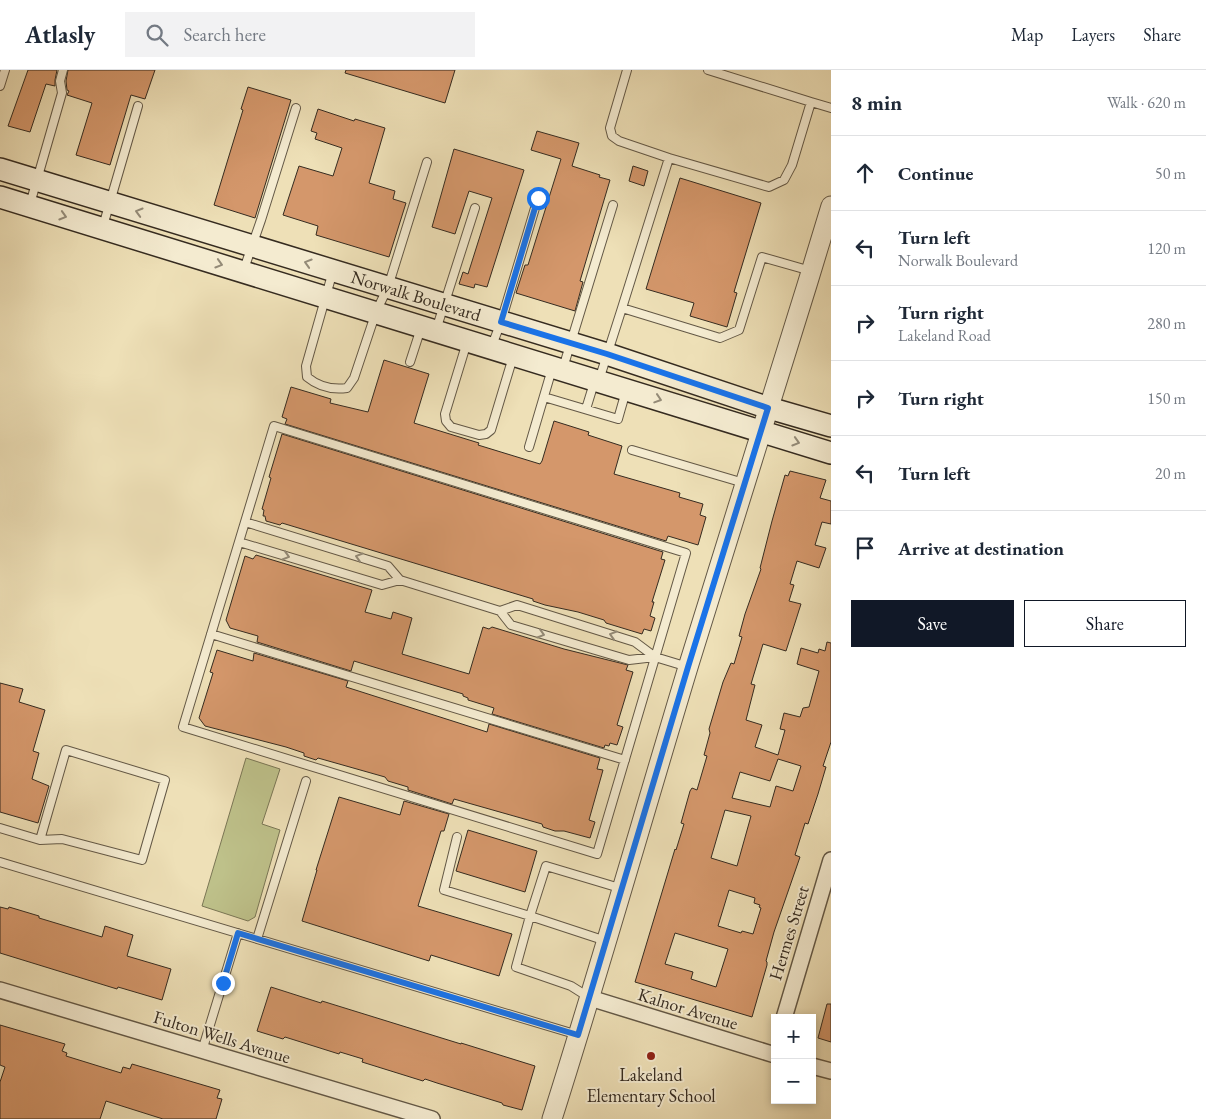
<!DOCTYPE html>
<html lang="en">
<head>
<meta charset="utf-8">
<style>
  :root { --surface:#fff; --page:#f2f2f3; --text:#1f2937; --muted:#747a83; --line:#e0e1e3; --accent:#111827 }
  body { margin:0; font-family:"EB Garamond",serif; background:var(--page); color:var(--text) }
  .controls { position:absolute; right:15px; bottom:15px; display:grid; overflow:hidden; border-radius:0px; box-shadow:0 2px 8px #0003 }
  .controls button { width:45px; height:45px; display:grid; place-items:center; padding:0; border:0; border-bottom:1px solid var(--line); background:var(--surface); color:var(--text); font:25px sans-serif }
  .stop { position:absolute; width:15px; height:15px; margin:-11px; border:4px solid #1a73e8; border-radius:50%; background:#fff }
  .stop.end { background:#1a73e8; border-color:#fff; box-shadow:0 1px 5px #0008 }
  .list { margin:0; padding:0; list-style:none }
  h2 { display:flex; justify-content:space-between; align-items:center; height:65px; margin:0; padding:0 20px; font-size:21px }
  h2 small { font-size:16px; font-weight:400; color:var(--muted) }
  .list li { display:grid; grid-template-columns:32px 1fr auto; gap:15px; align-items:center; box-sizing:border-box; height:75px; padding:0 20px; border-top:1px solid var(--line) }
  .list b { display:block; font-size:19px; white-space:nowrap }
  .list p { margin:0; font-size:16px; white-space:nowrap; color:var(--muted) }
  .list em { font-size:16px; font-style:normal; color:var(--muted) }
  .actions { display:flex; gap:10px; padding:15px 20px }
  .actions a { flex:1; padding:11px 0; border:1px solid var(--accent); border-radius:0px; text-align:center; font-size:18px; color:var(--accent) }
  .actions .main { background:var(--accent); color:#fff }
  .icon { flex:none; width:28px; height:28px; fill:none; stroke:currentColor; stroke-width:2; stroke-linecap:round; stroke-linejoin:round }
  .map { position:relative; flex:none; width:831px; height:1049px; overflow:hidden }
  header { display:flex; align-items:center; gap:30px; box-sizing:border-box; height:70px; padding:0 25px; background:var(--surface); border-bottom:1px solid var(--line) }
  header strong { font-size:24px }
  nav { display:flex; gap:28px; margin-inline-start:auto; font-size:18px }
  .search { width:350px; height:45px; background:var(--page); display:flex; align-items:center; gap:12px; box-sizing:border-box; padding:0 18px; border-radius:0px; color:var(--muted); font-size:19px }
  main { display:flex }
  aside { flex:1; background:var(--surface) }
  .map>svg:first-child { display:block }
  .green { fill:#bec18a; stroke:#7a7655 }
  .building { fill:#d4976b; stroke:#352b20; fill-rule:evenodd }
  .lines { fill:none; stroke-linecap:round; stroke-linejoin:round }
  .service-casing { stroke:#635846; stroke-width:10 }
  .minor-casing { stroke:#635846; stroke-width:18 }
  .tertiary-casing { stroke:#635846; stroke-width:21 }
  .secondary-casing { stroke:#352b20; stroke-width:24 }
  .service { stroke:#f4ebd0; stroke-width:8 }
  .minor { stroke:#f4ebd0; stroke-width:15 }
  .tertiary { stroke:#f4ebd0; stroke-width:19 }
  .secondary { stroke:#f4ebd0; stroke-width:21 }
  .oneway { stroke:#948b78 }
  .route { stroke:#1a73e8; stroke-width:6 }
  .poi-dot { fill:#8f2418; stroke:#f4ebd0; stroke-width:2 }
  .labels { text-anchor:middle; stroke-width:4; stroke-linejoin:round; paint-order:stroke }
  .street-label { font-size:18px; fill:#352b20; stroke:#f4ebd0 }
  .poi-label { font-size:18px; fill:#352b20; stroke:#f4ebd0 }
</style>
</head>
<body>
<header>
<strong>Atlasly</strong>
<div class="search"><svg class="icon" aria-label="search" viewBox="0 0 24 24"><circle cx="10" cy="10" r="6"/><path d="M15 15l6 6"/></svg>Search here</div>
<nav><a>Map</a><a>Layers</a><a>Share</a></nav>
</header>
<main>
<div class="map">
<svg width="831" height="1049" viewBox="0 0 831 1049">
  <rect width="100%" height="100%" fill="#eee0b7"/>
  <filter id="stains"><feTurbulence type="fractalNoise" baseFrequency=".004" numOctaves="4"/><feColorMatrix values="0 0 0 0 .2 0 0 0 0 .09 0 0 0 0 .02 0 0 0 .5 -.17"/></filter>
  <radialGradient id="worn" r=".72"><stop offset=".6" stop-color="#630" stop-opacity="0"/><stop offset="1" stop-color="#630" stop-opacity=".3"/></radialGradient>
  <path class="green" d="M246,688L280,699L262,754L280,760L255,847L248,851L202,836Z"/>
  <path class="building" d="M28,0H57L55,10V16L46,14L30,62L8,56Z
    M68,0H155L145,29L131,25L110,95L76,85L92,33L67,25L69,21L67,20L66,11Z
    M346,0H455L445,33L345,3Z
    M248,17L291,30L255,148L214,135L243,40L241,39Z
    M318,39L354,51L355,49L385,58L369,113L395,121L393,129L406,133L389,187L316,165L318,156L283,145L299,96L333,106L342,78L315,69L317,63L311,61Z
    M537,61L579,73L572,96L600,105L599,107L610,110L580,211L583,212L575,241L516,223L525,195H528L561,89L531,80Z
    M454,79L524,100L487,217L475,214L474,218L459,214L463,202L468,204L492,128L469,121L455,164L432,157Z
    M633,96L648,101L644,116L629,111Z
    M680,108L761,133L734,222L737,223L727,257L690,246L694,233L646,219Z
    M384,290L429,304L414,353L479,373L478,375L540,394L542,391L554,351L589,362L588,365L622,376L614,404L680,423L679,427L703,434L700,445L706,447L698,475L668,466L666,471L285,354L287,349L282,347L291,317L331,329L330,333L368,342Z
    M282,364L663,482L661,489L665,490L652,532H654L650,546L655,548L651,561L644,559L642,564L619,557L606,553L604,550L578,542L545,535L533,531V529L282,453L280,455L266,451L265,446H263L264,440L262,439L271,408L269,407Z
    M790,401L826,410L820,428L831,431V454L822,452L815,475L826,478L819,498L797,491L790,514L794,515L789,531L801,534L786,581L763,574L751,614L755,615L746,650L762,655L755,677L778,685L785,660L780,659L784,643L800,647L803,638L809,637L819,601L797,594L801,578L818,583L819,579L825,581L827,572L831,573V672L823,696L826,697L818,724L808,754L805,753L795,785L800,787L774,862L766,891L767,892V895L752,947L635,912L675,779L676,780L684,754L681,753L690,721L692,718L697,720L707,686L704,685L710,663L709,659L723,612L731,593L734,594L742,567L739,566L745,544L761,499L760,498L772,451L785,405L788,406ZM778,689L801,696L793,721L776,716L770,737L732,728L740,702L770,711ZM725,740L751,746L737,796L711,788ZM729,820L755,828L754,833L760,835L759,837L761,838L753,864L742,861L741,863L718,856ZM675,863L728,879L716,917L691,909L693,902L665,894Z
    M256,485L372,520L365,542L391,549L393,542L412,548L402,584L469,604L483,557L489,559L492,557L564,579L628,595L626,600L633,602L617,655L623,657L617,675L610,673L609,676L605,675L604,678L492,644L494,638L468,630V628L463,626V624L354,591L351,601L257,572L258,566L230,558L226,550L245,486L253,489Z
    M217,580L253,591L254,583L348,611L346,617L487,662L489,654L600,688L597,699L603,700L589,750L595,752L590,768L564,761H555L543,757L542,754L454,729L452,734L408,720V717L388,711L385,707L318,688L316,690L304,686V683L286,677L205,656L199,648L213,603L210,602Z
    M0,613L23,619L19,632L45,640L33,681L39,683L32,709L49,716L38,753L0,742Z
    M339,727L400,745L404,731L449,744L444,761H441L418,836L512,864L499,906L431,885L429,891L302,851L317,800H316Z
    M468,760L537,781L525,822L456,801Z
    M0,837L8,839L9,837L39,846V848L102,867L105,856L133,865L127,886L171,899L162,930L118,917L117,919L0,883Z
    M271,917L321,933L322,931L461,974V973L535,996L522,1040L503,1035L502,1033L437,1013L425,1009L423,1011L362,992L363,989L340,982L339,984L285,967L283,969L257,961Z
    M827,934H831V972L818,968Z
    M0,955L65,974L62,981L67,983L66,986L121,1003L123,997L130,999L132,994L220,1020L217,1028L222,1029L216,1049H163L106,1031L100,1049H0V1012L5,997L0,995Z"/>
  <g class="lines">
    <defs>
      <path id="service" d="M627,0L610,58L612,66L619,71L669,88
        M708,0L811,32
        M0,16L5,0
        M30,134L62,23L60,11L63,0
        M103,156L138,36
        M244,199L261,150L296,38
        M333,201L306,296L307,307C319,317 332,320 347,318L354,308L376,242L388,217L427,92
        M622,238L669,88L769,117L784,110L792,95L811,32L831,38
        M436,260L475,138
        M467,272L445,344L446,351L451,357L479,365L486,364L491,360L513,287
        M491,278L501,252L538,128
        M410,292L421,258
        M563,298L613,135
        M599,310L622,238L720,268L739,260L762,187L811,201
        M544,327L618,349L626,321
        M586,339L594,313
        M274,356L686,483L597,784L183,657Z
        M529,377L552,299
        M632,380L744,413
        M245,452L388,496L400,510L500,541L511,555L629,590L655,587
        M239,472L382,515L400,510
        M500,541L517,535L635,572L655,587L688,597
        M211,564L625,690
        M0,758L40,770L62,769L142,790L165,710L66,680L40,770
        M457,767L444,820L530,846L516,897L571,916L590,928
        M0,792L578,965
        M257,869L306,711
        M606,871L530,846L546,796L623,819
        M202,981L238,863"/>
      <path id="minor" d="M0,920L432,1049
        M590,928L775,985
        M784,948L831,790
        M812,996L831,1001"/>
      <path id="tertiary" d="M552,1049C600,898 643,746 689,594C736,441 785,289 831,136"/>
      <path id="secondary" d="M0,99L607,284L769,338L831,356
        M0,127L831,383"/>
    </defs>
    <use href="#service" class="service-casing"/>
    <use href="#minor" class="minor-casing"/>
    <use href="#tertiary" class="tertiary-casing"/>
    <use href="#secondary" class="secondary-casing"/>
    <use href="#service" class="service"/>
    <use href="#minor" class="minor"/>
    <use href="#tertiary" class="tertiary"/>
    <use href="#secondary" class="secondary"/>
  </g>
  <defs><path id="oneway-chevron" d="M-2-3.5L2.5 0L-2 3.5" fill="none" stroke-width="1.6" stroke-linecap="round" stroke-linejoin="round" transform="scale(1.25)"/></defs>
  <g class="oneway">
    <use href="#oneway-chevron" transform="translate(139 142) rotate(-164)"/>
    <use href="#oneway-chevron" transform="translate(63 146) rotate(17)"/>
    <use href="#oneway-chevron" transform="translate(308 193) rotate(-163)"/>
    <use href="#oneway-chevron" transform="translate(219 194) rotate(17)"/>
    <use href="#oneway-chevron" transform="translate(658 329) rotate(18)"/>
    <use href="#oneway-chevron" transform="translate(796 372) rotate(17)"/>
    <use href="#oneway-chevron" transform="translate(286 486) rotate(17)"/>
    <use href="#oneway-chevron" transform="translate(359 487) rotate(-163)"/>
    <use href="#oneway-chevron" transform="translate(541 564) rotate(17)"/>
    <use href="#oneway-chevron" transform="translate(613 565) rotate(-163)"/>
  </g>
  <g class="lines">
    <path class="route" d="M223,913L238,863L578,965L688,597L768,338L607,284L501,252L538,128"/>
  </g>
  <circle class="poi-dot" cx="651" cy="986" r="5"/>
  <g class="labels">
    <g class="street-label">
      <text transform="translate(416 226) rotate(17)" y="6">Norwalk Boulevard</text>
      <text transform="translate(789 863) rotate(-73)" y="6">Hermes Street</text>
      <text transform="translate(688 939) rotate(17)" y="6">Kalnor Avenue</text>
      <text transform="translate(222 967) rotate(17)" y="6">Fulton Wells Avenue</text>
    </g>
    <g class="poi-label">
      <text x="651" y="1011">Lakeland<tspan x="651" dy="21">Elementary School</tspan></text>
    </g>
  </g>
  <rect width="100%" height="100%" filter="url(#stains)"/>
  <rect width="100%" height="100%" fill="url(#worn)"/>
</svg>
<div class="controls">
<button>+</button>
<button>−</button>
</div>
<div class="stop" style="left:538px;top:128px"></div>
<div class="stop end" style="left:223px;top:913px"></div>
</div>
<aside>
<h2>8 min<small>Walk · 620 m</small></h2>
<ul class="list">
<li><svg class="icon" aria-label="ahead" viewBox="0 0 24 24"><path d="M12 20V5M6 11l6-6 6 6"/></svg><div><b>Continue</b></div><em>50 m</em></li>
<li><svg class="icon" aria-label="left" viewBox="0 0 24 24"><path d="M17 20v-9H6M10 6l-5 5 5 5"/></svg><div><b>Turn left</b><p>Norwalk Boulevard</p></div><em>120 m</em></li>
<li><svg class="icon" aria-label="right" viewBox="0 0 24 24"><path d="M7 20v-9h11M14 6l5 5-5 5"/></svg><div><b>Turn right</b><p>Lakeland Road</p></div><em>280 m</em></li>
<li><svg class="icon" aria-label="right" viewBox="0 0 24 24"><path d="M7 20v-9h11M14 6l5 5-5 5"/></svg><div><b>Turn right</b></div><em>150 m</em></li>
<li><svg class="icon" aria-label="left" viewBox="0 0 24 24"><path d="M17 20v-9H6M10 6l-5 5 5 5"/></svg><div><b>Turn left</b></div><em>20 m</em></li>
<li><svg class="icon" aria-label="arrive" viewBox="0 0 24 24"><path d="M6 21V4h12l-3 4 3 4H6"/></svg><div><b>Arrive at destination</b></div></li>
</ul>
<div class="actions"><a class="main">Save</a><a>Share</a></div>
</aside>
</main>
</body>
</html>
